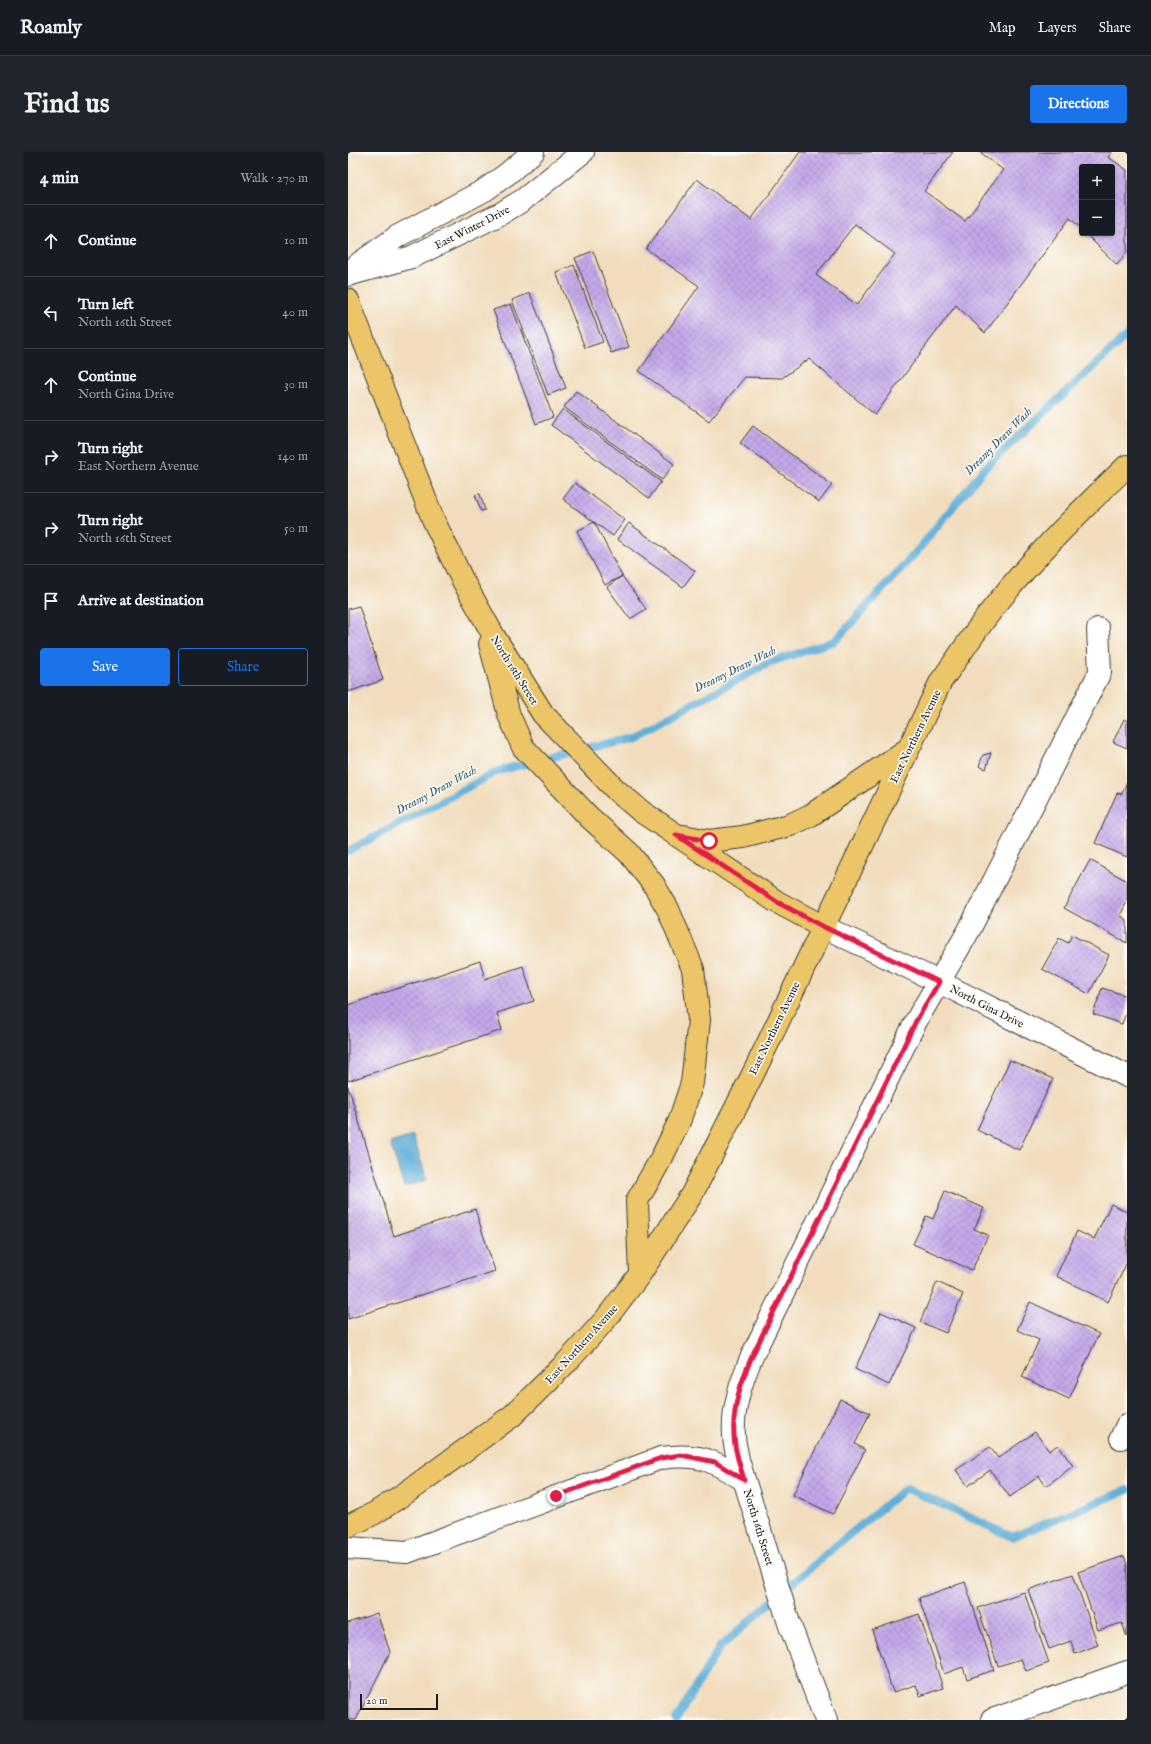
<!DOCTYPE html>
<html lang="en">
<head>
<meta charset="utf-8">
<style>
  :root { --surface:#171b24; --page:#20242c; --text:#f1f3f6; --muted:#9ea1a6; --line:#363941; --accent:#1a73e8 }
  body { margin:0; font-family:"IM FELL English",serif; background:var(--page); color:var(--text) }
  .controls { position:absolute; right:12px; top:12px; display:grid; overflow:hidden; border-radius:4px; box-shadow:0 1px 3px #0004 }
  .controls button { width:36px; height:36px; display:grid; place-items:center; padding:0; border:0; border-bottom:1px solid var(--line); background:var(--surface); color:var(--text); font:20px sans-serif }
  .scale { position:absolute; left:12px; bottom:10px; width:78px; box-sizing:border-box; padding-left:4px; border:2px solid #1c1c1c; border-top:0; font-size:11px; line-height:14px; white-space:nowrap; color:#1c1c1c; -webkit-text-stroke:3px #fdfcf7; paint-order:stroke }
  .stop { position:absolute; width:12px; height:12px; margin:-9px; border:3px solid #e11d48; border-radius:50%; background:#fff }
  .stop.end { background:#e11d48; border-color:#fff; box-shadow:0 1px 4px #0008 }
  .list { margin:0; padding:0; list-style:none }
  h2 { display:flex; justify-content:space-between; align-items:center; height:52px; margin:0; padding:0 16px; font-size:17px }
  h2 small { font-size:13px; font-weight:400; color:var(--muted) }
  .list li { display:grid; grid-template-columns:26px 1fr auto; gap:12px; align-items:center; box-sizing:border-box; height:72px; padding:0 16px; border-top:1px solid var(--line) }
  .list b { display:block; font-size:15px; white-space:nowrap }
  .list p { margin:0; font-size:13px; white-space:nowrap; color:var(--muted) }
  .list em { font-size:13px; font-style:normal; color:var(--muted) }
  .actions { display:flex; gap:8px; padding:12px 16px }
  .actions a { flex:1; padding:9px 0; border:1px solid var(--accent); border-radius:4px; text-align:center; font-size:14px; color:var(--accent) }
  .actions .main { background:var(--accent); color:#fff }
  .icon { flex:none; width:22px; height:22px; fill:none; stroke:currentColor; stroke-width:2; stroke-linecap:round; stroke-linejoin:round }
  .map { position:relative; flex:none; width:779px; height:1568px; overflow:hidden; border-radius:4px }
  header { display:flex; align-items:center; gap:24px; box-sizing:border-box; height:56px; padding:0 20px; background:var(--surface); border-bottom:1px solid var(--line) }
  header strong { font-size:19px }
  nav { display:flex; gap:22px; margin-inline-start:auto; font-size:14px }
  .intro { display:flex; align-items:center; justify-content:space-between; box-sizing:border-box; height:96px; padding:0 24px }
  h1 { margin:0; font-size:28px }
  .button { padding:10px 18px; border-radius:4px; background:var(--accent); color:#fff; font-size:14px; font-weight:700 }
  main { display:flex; gap:24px; padding:0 24px }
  aside { flex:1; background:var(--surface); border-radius:4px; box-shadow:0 1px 3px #0004 }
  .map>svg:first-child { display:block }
  .water { fill:#5faed9; stroke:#3e657a }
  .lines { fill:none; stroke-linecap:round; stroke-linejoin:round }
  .stream { stroke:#5faed9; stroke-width:8 }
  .building { fill:url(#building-cross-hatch); fill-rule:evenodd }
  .minor-casing { stroke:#3c3934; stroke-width:24 }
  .major-casing { stroke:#3c3934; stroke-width:24 }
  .minor { stroke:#fff; stroke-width:22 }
  .major { stroke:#ecc569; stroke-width:22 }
  .route { stroke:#e11d48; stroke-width:5 }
  .labels { text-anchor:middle; stroke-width:3; stroke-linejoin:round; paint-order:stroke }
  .street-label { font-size:11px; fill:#1c1c1c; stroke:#fdfcf7 }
  .water-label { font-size:12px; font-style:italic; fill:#3a5e71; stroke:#fdfcf7 }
</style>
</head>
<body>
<header>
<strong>Roamly</strong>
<nav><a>Map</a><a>Layers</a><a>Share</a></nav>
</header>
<div class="intro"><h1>Find us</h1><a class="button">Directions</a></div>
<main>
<aside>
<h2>4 min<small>Walk · 270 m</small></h2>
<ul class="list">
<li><svg class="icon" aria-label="ahead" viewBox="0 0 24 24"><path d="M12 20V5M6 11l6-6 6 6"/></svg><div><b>Continue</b></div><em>10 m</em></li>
<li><svg class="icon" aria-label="left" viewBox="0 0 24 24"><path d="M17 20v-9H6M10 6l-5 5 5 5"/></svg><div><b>Turn left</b><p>North 16th Street</p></div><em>40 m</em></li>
<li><svg class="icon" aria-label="ahead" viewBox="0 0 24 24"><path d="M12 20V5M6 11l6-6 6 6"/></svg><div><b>Continue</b><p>North Gina Drive</p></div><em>30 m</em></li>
<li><svg class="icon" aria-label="right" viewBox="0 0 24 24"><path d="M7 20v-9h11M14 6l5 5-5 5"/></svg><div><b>Turn right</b><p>East Northern Avenue</p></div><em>140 m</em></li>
<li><svg class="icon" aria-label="right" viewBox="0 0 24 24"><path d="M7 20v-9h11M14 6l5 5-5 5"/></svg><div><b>Turn right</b><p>North 16th Street</p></div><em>50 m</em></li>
<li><svg class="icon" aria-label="arrive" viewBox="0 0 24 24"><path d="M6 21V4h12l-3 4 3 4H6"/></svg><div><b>Arrive at destination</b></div></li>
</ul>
<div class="actions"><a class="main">Save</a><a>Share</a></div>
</aside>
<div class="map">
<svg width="779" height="1568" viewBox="0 0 779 1568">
  <defs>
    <pattern id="building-cross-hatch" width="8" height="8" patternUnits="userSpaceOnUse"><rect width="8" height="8" fill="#c3a7e9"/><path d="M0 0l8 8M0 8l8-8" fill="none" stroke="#a78fc7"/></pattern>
  </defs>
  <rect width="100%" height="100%" fill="#fdfcf7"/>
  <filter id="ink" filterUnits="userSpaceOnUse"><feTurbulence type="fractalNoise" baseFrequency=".025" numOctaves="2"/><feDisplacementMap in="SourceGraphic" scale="8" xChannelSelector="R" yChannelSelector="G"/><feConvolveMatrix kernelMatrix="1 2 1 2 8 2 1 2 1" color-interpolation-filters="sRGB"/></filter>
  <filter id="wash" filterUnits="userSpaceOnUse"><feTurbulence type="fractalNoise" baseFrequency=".012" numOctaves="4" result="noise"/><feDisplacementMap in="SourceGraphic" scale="16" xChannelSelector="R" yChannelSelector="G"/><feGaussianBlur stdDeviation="0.9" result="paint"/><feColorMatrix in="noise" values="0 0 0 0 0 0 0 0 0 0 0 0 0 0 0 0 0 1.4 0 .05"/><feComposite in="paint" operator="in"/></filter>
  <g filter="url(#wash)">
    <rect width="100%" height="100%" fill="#f1ddbd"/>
    <path class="water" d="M65,984L79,1028L56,1035L42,991Z"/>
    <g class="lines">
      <path class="stream" d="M0,699L150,619L283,585L423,510L487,489L570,398L635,318L779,183
        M328,1568L371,1496L484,1397L558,1336L664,1385L779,1338"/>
    </g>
    <g id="blocks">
      <path class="building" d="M452,0H605L576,39L617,69L655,18L632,0H764L760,5L779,18V100L769,113L737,81H764V15H734V77L722,66L637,181L608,153L527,263L461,207L434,226L397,225L361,269L291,219L351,134L298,97L349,27L403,68ZM507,72L547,102L509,153L468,123Z
        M245,99L281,195L263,201L227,106Z
        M226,113L255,190L237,196L208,120Z
        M182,141L218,236L200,243L164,148Z
        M163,152L205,265L188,272L145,158Z
        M228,239L326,312L314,328L216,255Z
        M215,257L313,330L301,346L203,273Z
        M405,274L484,333L471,350L392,291Z
        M227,331L277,368L265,384L215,347Z
        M132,342L137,358L133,359L127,343Z
        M246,370L274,424L257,433L229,379Z
        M281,371L347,419L335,435L269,387Z
        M274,424L298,457L282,467L259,435Z
        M11,454L35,528L0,540V457Z
        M776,567L779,569V596L765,590Z
        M643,601L638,617L631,614L635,603Z
        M779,630V705L747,691L769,641L774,642Z
        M742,708L779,729V750L772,763L779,768V791L716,756Z
        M724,783L761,803L741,842L694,817L711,786L720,791Z
        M132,809L137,827L175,814L186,849L149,861L154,878L0,929V853Z
        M754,836L779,844V858L774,872L745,862Z
        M662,908L705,927L671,998L629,978Z
        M0,934L46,1084L127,1057L147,1119L0,1167Z
        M597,1039L636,1056L626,1077L640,1083L624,1118L565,1092L578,1064L585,1067Z
        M763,1052L779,1060V1110L760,1150L708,1124L729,1079L746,1087Z
        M589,1130L615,1142L598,1181L572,1170Z
        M682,1150L751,1182L721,1247L674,1225L691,1188L669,1178Z
        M533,1160L568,1176L541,1233L507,1217Z
        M492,1247L522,1261L507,1292L517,1298L485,1362L445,1343Z
        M687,1280L701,1299L710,1293L725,1314L698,1334L691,1324L662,1345L642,1318L620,1334L608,1318L642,1295L650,1306Z
        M776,1404L779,1412V1485L774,1471L750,1478L730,1420Z
        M725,1422L750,1493L727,1502L723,1489L701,1497L680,1438Z
        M617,1430L646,1518L619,1527L615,1515L596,1522L571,1446Z
        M676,1440L701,1511L678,1519L673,1507L650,1514L630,1456Z
        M29,1461L42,1500L8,1568H0V1471Z
        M571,1462L595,1536L572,1544L568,1533L545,1540L524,1478Z"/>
    </g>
  </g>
  <g filter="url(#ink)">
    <use href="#blocks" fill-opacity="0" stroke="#3c3934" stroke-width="1"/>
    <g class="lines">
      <defs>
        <path id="minor" d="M5,116L50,84L137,38L159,22L185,0
          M0,123L64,105L152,62L175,48L235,0
          M476,775L591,830L779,924
          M773,1286L779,1273
          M0,1396L59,1400L313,1306C352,1301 364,1308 396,1328
          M478,1568L441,1471L390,1308C389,1300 386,1291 386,1283C384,1255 394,1227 405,1202L568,869L620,780L752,520L750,477
          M644,1568L779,1520"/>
        <path id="major" d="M0,148L85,367L114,427L147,486L195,562L268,638L294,660L429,750L476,775
          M142,492L161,563L175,595L241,665L281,701L306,733L320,757L345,817L351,868L344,931L331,970L314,1005L289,1049L292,1122
          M335,684L361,689L395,685L442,673L463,663L560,597
          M0,1374L27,1361L59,1340L164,1264L219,1210L257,1168L292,1122L344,1042L407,918L593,529C607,510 620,490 634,471C676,414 728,363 779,314"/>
      </defs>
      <use href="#minor" class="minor-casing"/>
      <use href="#major" class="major-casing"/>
      <use href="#minor" class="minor"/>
      <use href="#major" class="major"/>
    </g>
  </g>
  <g class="lines" filter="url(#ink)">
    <path class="route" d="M208,1344L313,1306L333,1303L367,1310L396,1328C392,1313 386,1298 386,1283C384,1255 394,1227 405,1202L568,869L591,830L476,775L429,750L328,683L361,689"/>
  </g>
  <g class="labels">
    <g class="street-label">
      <text transform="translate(124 75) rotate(-27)" y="4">East Winter Drive</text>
      <text transform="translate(167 518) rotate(58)" y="4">North 16th Street</text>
      <text transform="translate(567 584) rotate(-64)" y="4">East Northern Avenue</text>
      <text transform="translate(639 854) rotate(27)" y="4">North Gina Drive</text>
      <text transform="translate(426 876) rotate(-64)" y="4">East Northern Avenue</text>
      <text transform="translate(233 1192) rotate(-48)" y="4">East Northern Avenue</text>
      <text transform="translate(411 1375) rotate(73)" y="4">North 16th Street</text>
    </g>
    <g class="water-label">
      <text transform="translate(650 289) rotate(-45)" y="4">Dreamy Draw Wash</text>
      <text transform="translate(387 517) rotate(-26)" y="4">Dreamy Draw Wash</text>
      <text transform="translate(88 638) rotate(-28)" y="4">Dreamy Draw Wash</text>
    </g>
  </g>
</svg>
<div class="controls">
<button>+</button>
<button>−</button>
</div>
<div class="scale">20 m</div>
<div class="stop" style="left:361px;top:689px"></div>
<div class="stop end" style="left:208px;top:1344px"></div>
</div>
</main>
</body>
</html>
